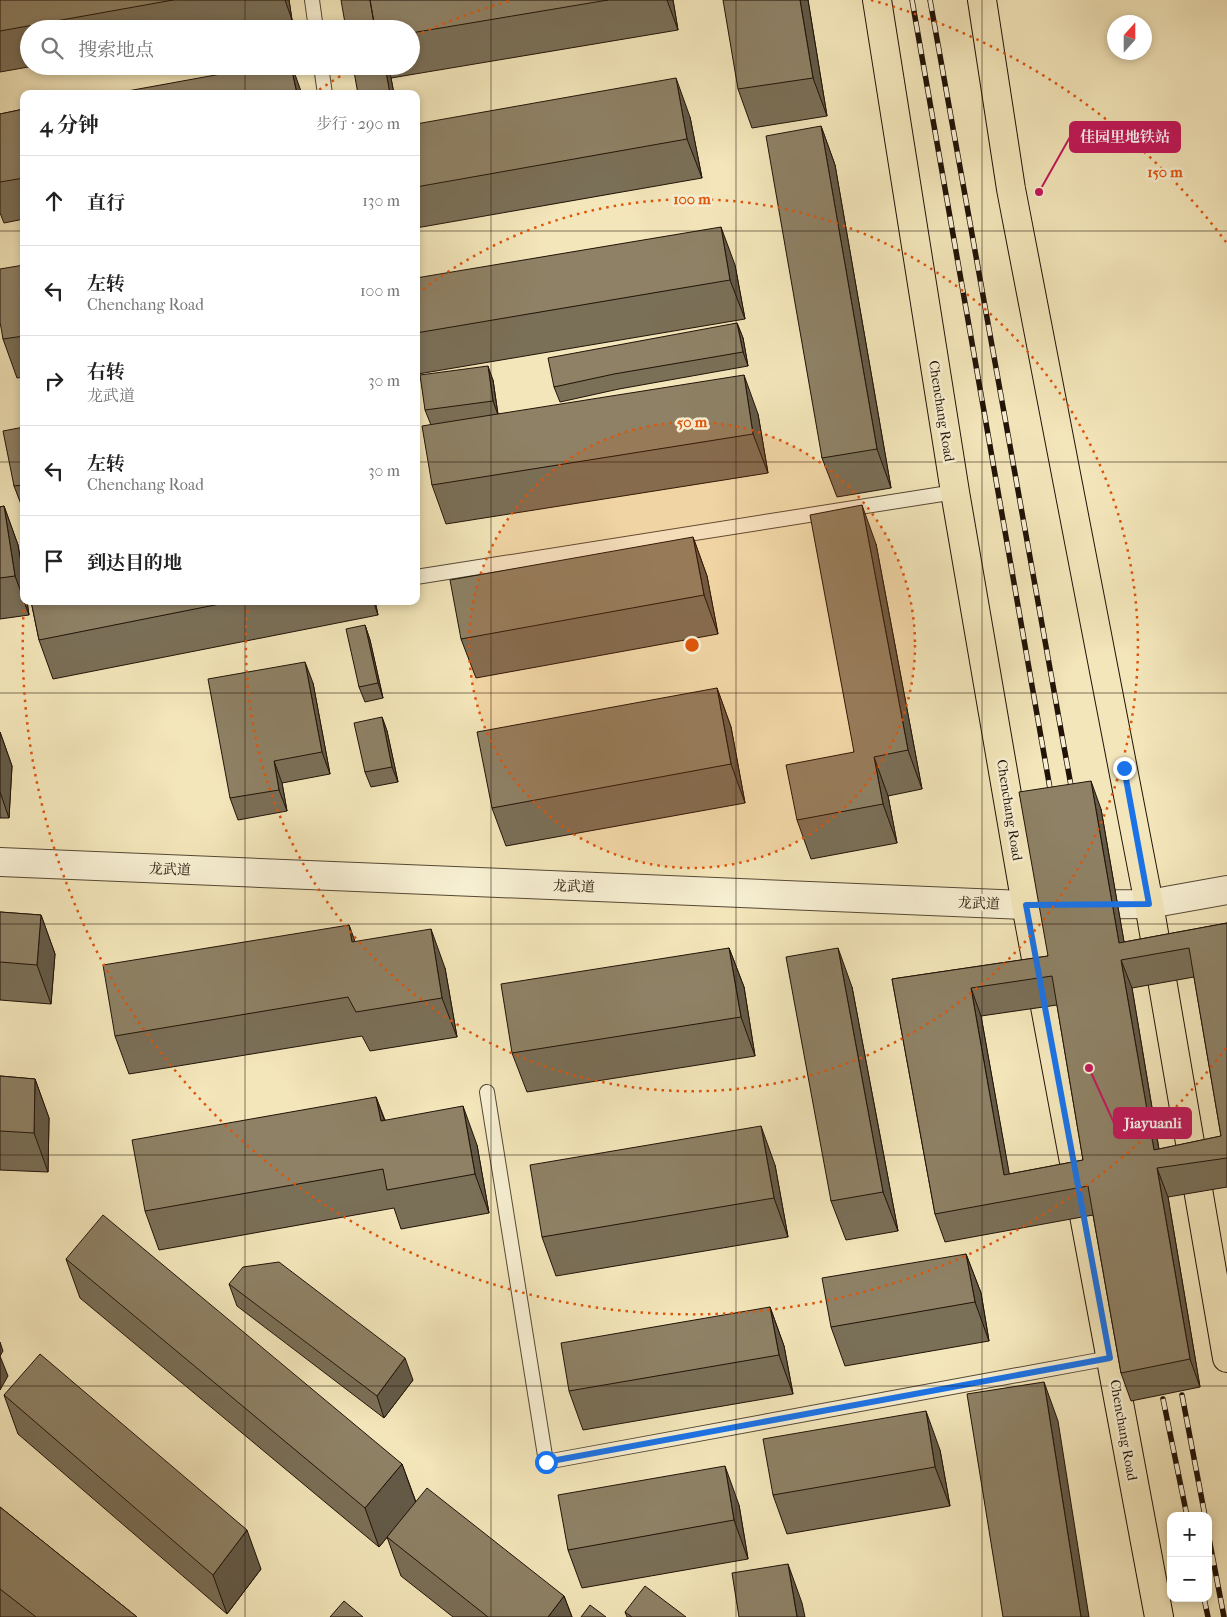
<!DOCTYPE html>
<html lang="zh">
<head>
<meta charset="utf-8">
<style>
  :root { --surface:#fff; --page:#f2f2f2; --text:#222; --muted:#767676; --line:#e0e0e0 }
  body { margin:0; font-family:"IM FELL French Canon","Noto Serif SC",serif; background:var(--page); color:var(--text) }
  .controls { position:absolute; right:15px; bottom:15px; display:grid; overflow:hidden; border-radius:10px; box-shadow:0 2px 8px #0003 }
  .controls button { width:45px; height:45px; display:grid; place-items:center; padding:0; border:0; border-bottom:1px solid var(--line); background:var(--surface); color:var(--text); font:25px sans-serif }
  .compass { position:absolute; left:1107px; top:15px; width:45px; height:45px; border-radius:50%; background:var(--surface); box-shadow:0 2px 8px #0003; rotate:21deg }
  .stop { position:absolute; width:15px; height:15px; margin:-11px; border:4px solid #1a73e8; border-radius:50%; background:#fff }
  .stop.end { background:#1a73e8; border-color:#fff; box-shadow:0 1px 5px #0008 }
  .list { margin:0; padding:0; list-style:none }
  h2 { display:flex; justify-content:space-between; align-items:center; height:65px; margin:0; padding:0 20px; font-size:21px }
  h2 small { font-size:16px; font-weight:400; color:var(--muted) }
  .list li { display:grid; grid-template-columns:32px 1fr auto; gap:15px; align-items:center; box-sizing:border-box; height:90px; padding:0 20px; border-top:1px solid var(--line) }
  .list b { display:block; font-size:19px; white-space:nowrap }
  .list p { margin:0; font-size:16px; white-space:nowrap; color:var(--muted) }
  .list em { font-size:16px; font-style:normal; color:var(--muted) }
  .icon { flex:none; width:28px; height:28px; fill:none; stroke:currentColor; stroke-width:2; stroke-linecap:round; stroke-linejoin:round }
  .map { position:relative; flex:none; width:1227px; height:1617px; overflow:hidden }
  .search { position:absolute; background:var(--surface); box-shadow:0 2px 8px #0003; left:20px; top:20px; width:400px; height:55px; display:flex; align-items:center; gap:12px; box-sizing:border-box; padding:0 18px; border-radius:28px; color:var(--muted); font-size:19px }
  .panel { position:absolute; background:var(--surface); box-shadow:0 2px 8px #0003; left:20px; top:90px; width:400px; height:515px; border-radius:10px }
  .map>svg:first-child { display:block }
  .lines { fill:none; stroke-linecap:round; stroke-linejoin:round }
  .service-casing { stroke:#564834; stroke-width:16 }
  .tertiary-casing { stroke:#564834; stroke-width:30 }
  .primary-casing { stroke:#211308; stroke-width:30 }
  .service { stroke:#f7efd2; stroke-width:14 }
  .tertiary { stroke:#f7efd2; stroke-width:28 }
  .primary { stroke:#f3e6ba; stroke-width:28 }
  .rail-casing { stroke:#211308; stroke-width:5.5 }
  .rail { stroke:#f7efd2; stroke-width:4; stroke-dasharray:11; stroke-linecap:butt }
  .wall { fill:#7a6f57; stroke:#211308; fill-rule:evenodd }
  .shaded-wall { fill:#635a47; stroke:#211308 }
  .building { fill:#8e8165; stroke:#211308; fill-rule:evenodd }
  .route { stroke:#1a73e8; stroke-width:6 }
  .grid { fill:none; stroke:#211308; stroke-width:1; stroke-opacity:0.55 }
  .ring { fill:none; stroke:#de560c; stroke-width:2.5; stroke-dasharray:2.5 5 }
  .labels { text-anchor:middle; stroke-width:5; stroke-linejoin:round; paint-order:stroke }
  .street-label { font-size:14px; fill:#211308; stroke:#f7efd2 }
  .centre { fill:#de560c; stroke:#f7efd2; stroke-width:2.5 }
  .ring-label { font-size:15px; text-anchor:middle; font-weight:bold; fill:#de560c; stroke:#f7efd2; stroke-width:5; stroke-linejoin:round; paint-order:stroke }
  .leader { fill:none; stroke:#c2185b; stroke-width:2 }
  .callout-dot { fill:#c2185b; stroke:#f7efd2; stroke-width:2 }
  .callout { fill:#c2185b; stroke:#c2185b; stroke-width:2 }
  .callout-label { font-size:15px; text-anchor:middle; font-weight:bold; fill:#fff }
</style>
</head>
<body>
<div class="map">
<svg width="1227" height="1617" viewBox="0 0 1227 1617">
  <rect width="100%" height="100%" fill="#f3e6ba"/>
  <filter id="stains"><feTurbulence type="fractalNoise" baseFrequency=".004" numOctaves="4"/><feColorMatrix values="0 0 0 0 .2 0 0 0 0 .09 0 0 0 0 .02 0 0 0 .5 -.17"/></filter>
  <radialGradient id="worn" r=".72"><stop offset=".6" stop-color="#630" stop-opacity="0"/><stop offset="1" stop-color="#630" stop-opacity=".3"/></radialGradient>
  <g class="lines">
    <defs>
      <path id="service" d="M312,0L316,29
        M321,66L325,94
        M416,577L955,492
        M487,1092L546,1462L1110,1358"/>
      <path id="tertiary" d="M0,862L1026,905L1149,904L1227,890"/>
      <path id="primary" d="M877,0L955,492L1026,905L1159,1617
        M982,0L1011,189L1149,904L1227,1358"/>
    </defs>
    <use href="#service" class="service-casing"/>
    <use href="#tertiary" class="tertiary-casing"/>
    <use href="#primary" class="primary-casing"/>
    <use href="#service" class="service"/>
    <use href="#tertiary" class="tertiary"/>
    <use href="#primary" class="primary"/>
    <defs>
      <path id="rail" d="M912,0L1052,800
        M930,0L1073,797
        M1182,1395L1205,1516
        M1163,1399L1187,1516
        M1208,1533L1224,1617
        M1204,1598L1208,1617"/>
    </defs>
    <use href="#rail" class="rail-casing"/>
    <use href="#rail" class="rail"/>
  </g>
  <path class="wall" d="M0,0H289L292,20L244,29H29V66H34L0,72Z
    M341,0H673L678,30L391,78L394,94L353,66H411V29Z
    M808,0L827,116L752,128L738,89Z
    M24,109V219L4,223L0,213V114Z
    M690,117L702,178L416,228V124Z
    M821,126L835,165L891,488L837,497L822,458Z
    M24,265V377L17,378L3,339Z
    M735,265L745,319L418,374L416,368V278Z
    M737,323L743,338L748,366L619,389L560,402L554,387Z
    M493,380L498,414H758L768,473L446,524L432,485L431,425L425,410Z
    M24,427V512L14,486Z
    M4,506L18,545L24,581V601H27L29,615L0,619V507Z
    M693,537L707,576L718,634L476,678L461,639Z
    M876,544L922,789L888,796L897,843L811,859L797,820L854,752Z
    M31,601H375L378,615L53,679L39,640Z
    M365,625L370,640L383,698L365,702L359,687Z
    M313,683L330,774L282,783L287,811L238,820L230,798Z
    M717,688L731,727L745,803L506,846L492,808Z
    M382,717L387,731L398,782L371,787L365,772Z
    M0,732L12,766L9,818H0Z
    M1101,809L1124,942L1227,923V1187L1168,1197L1200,1387L1131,1401L1121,1373L1093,1215L945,1242L935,1214L892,979L1048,956ZM1194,977L1221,1136L1159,1149L1132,988ZM1057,1005L1083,1160L1009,1174L981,1016Z
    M0,912L41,915L55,954L51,1004L0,1000Z
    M349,925L355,942L445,968L457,1037L370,1051L362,1036L129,1074L115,1036Z
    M729,948L744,987L755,1056L527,1092L512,1053Z
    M852,987L898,1231L846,1240L831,1201Z
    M0,1076L35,1079L49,1118L48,1172L0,1170Z
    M376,1097L385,1120L477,1145L489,1213L401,1229L394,1208L159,1250L145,1211Z
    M775,1165L788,1237L556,1276L542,1237Z
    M966,1254L981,1293L989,1341L845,1366L831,1327Z
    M66,1259L402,1464L416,1502L564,1596L572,1617H453L401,1576L387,1537L394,1529L379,1547L80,1298Z
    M229,1284L413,1380L384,1418L237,1306Z
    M770,1307L784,1346L793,1394L583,1430L569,1391Z
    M4,1395L261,1569L227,1614L18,1434Z
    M940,1450L950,1506L787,1534L773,1495Z
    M739,1505L748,1559L582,1588L568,1550Z
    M0,1507L137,1617H0Z
    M625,1612L686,1617H627Z"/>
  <path class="shaded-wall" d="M285,0H289L292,20Z
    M667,0H673L678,30Z
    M800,0H808L827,116L813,78Z
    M291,66H292L302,94H297Z
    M385,66H387L391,78L394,94H390Z
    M676,78L690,117L702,178L687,139Z
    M821,126L835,165L891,488L877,449Z
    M721,227L735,265L745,319L730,280Z
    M737,323L743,338L748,366L743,352Z
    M488,366L493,380L498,415L493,401Z
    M744,375L758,414L768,473L753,434Z
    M862,505L876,544L922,789L908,750Z
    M4,506L18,545L24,581V600L15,576Z
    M693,537L707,576L718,634L704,595Z
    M24,601H27L29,615Z
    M373,601H375L378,615Z
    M365,625L370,640L383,698L378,683Z
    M305,662L313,683L330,774L322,752Z
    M717,688L731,727L745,803L731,764Z
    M382,717L387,731L398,782L392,767Z
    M0,732L12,766L9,818L0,792Z
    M874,757L888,796L897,843L883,804Z
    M274,761L282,783L287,811L279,790Z
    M1091,781L1101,809L1127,959L1119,943Z
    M41,915L55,954L51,1004L37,965Z
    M349,925L363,964L352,942Z
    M431,929L445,968L457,1037L442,998Z
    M729,948L744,987L755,1056L741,1017Z
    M838,948L852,987L898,1231L883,1192Z
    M1121,960L1132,988L1162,1168L1154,1150Z
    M971,988L981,1016L1014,1200L1004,1175Z
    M35,1079L49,1118L48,1172L34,1133Z
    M376,1097L390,1136L381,1121Z
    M463,1106L477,1145L489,1213L475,1174Z
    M761,1126L775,1165L788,1237L774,1198Z
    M1157,1168L1168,1197L1200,1387L1190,1359Z
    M966,1254L981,1293L989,1341L975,1302Z
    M770,1307L784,1346L793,1394L779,1355Z
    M0,1342L3,1351L0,1356L8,1376L0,1390Z
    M405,1358L413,1380L384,1418L377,1396Z
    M1044,1382L1058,1421L1089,1617H1081Z
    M926,1411L940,1450L950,1506L935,1467Z
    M402,1464L416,1503L379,1547L365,1508Z
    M725,1466L739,1505L748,1559L734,1520Z
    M247,1530L261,1569L227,1614L213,1575Z
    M788,1564L802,1603L805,1617H797Z
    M564,1596L572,1617H548Z"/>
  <path class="building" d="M0,0H173L0,31Z
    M341,0H370L375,29H346Z
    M370,0H608L411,33V29H375Z
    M723,0H800L813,78L738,89Z
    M265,66H291L297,94H111Z
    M353,66H385L390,94H358Z
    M676,78L687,139L416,187V124Z
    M24,109V178L0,182V114Z
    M821,126L877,449L822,458L766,136Z
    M721,227L730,280L416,333V278Z
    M24,265V336L3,339L0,322V269Z
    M737,323L743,352L614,374L554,387L548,358Z
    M488,366L493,401L425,410L420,375Z
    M744,375L753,434L432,485L422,426Z
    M24,427V485L14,486L3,431Z
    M862,505L908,750L874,757L883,804L797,820L786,765L854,752L810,515Z
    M4,506L15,576L0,578V507Z
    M693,537L704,595L461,639L450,580Z
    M31,601H235L39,640Z
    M365,625L378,683L359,687L346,629Z
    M305,662L322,752L274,761L279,790L230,798L208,679Z
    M717,688L731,764L492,808L477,732Z
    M382,717L392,767L365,772L354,723Z
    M1091,781L1119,943L1227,923V1158L1157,1168L1190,1359L1121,1373L1088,1186L935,1214L892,979L1048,956L1019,792ZM1189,948L1221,1136L1154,1150L1121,960ZM1052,976L1083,1160L1004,1175L971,988Z
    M0,912L41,915L37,965L0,962Z
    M349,925L352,942L431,929L442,998L356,1012L348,997L115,1036L103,965Z
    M729,948L741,1017L512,1053L501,984Z
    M838,948L883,1192L831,1201L786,957Z
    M0,1076L35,1079L34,1133L0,1131Z
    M376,1097L381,1121L463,1106L475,1174L387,1190L383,1169L145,1211L132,1140Z
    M761,1126L774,1198L542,1237L530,1165Z
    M103,1215L402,1464L365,1508L66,1259Z
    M966,1254L975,1302L831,1327L822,1278Z
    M279,1262L405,1358L377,1396L229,1284L243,1267Z
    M770,1307L779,1355L569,1391L561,1343Z
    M40,1354L247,1530L213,1575L4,1395Z
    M1044,1382L1081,1617H1003L967,1394Z
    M926,1411L935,1467L773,1495L763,1439Z
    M725,1466L734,1520L568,1550L558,1495Z
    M427,1488L564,1596L548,1617H488L387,1537Z
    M0,1507L137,1617H36L0,1589Z
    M788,1564L797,1617H739L732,1573Z
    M645,1586L686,1617H632L625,1612Z
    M344,1601L363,1617H330Z
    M590,1605L606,1617H581Z"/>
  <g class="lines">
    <path class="route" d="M546,1462L1110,1358L1026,905L1149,904L1124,768"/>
  </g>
  <path class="grid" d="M245,0V29M491,0V1617M736,0V1617M982,0V1617M245,66V94M0,231H24M416,231H1227M0,462H24M416,462H1227M245,601V1617M0,693H1227M0,924H1227M0,1155H1227M0,1386H1227"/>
  <circle cx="692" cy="645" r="223" fill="#de560c" fill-opacity=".12"/>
  <g class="ring">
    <circle cx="692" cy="645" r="223"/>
    <path d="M417 294A446 446 0 1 1 248 602"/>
    <path d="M1226 1048A669 669 0 0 1 24 604M313 94A669 669 0 0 1 352 69M415 36A669 669 0 0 1 513 0M871 0A669 669 0 0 1 1226 242"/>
  </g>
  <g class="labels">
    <g class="street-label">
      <text transform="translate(942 411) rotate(81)" y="5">Chenchang Road</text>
      <text transform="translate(1010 810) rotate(81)" y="5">Chenchang Road</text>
      <text transform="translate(170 869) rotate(2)" y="5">龙武道</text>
      <text transform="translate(574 886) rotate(2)" y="5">龙武道</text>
      <text transform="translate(979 903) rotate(2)" y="5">龙武道</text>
      <text transform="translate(1124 1430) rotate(80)" y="5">Chenchang Road</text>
    </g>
  </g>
  <circle cx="692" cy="645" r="8" class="centre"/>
  <g class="ring-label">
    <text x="1165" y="177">150 m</text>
    <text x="692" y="204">100 m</text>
    <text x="692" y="427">50 m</text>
  </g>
  <path class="leader" d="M1039 192L1070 137M1089 1068L1114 1123"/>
  <g class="callout-dot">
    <circle cx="1039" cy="192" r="5"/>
    <circle cx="1089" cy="1068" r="5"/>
  </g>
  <g class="callout">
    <rect x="1070" y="122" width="110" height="30" rx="5"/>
    <rect x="1114" y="1108" width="77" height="30" rx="5"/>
  </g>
  <g class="callout-label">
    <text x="1125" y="142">佳园里地铁站</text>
    <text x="1153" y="1128">Jiayuanli</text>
  </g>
  <rect width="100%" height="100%" filter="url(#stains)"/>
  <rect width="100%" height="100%" fill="url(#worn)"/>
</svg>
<div class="controls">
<button>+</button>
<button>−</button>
</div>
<svg class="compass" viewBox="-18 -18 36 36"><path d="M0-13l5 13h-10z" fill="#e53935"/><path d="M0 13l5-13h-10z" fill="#767676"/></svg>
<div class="stop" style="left:546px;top:1462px"></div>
<div class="stop end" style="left:1124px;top:768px"></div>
<div class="search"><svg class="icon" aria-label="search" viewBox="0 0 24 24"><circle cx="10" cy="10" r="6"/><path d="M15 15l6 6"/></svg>搜索地点</div>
<section class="panel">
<h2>4 分钟<small>步行 · 290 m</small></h2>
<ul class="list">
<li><svg class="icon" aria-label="ahead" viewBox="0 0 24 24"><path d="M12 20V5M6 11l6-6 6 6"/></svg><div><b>直行</b></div><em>130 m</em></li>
<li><svg class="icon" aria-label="left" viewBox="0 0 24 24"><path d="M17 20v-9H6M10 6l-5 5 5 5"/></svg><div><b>左转</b><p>Chenchang Road</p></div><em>100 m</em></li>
<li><svg class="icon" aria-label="right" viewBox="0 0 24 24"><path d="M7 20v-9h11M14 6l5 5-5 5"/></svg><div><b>右转</b><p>龙武道</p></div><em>30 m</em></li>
<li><svg class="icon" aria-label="left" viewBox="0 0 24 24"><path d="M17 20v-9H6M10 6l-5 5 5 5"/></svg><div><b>左转</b><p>Chenchang Road</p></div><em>30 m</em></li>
<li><svg class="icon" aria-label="arrive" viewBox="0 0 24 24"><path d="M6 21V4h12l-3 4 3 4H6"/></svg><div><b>到达目的地</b></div></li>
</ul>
</section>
</div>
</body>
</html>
